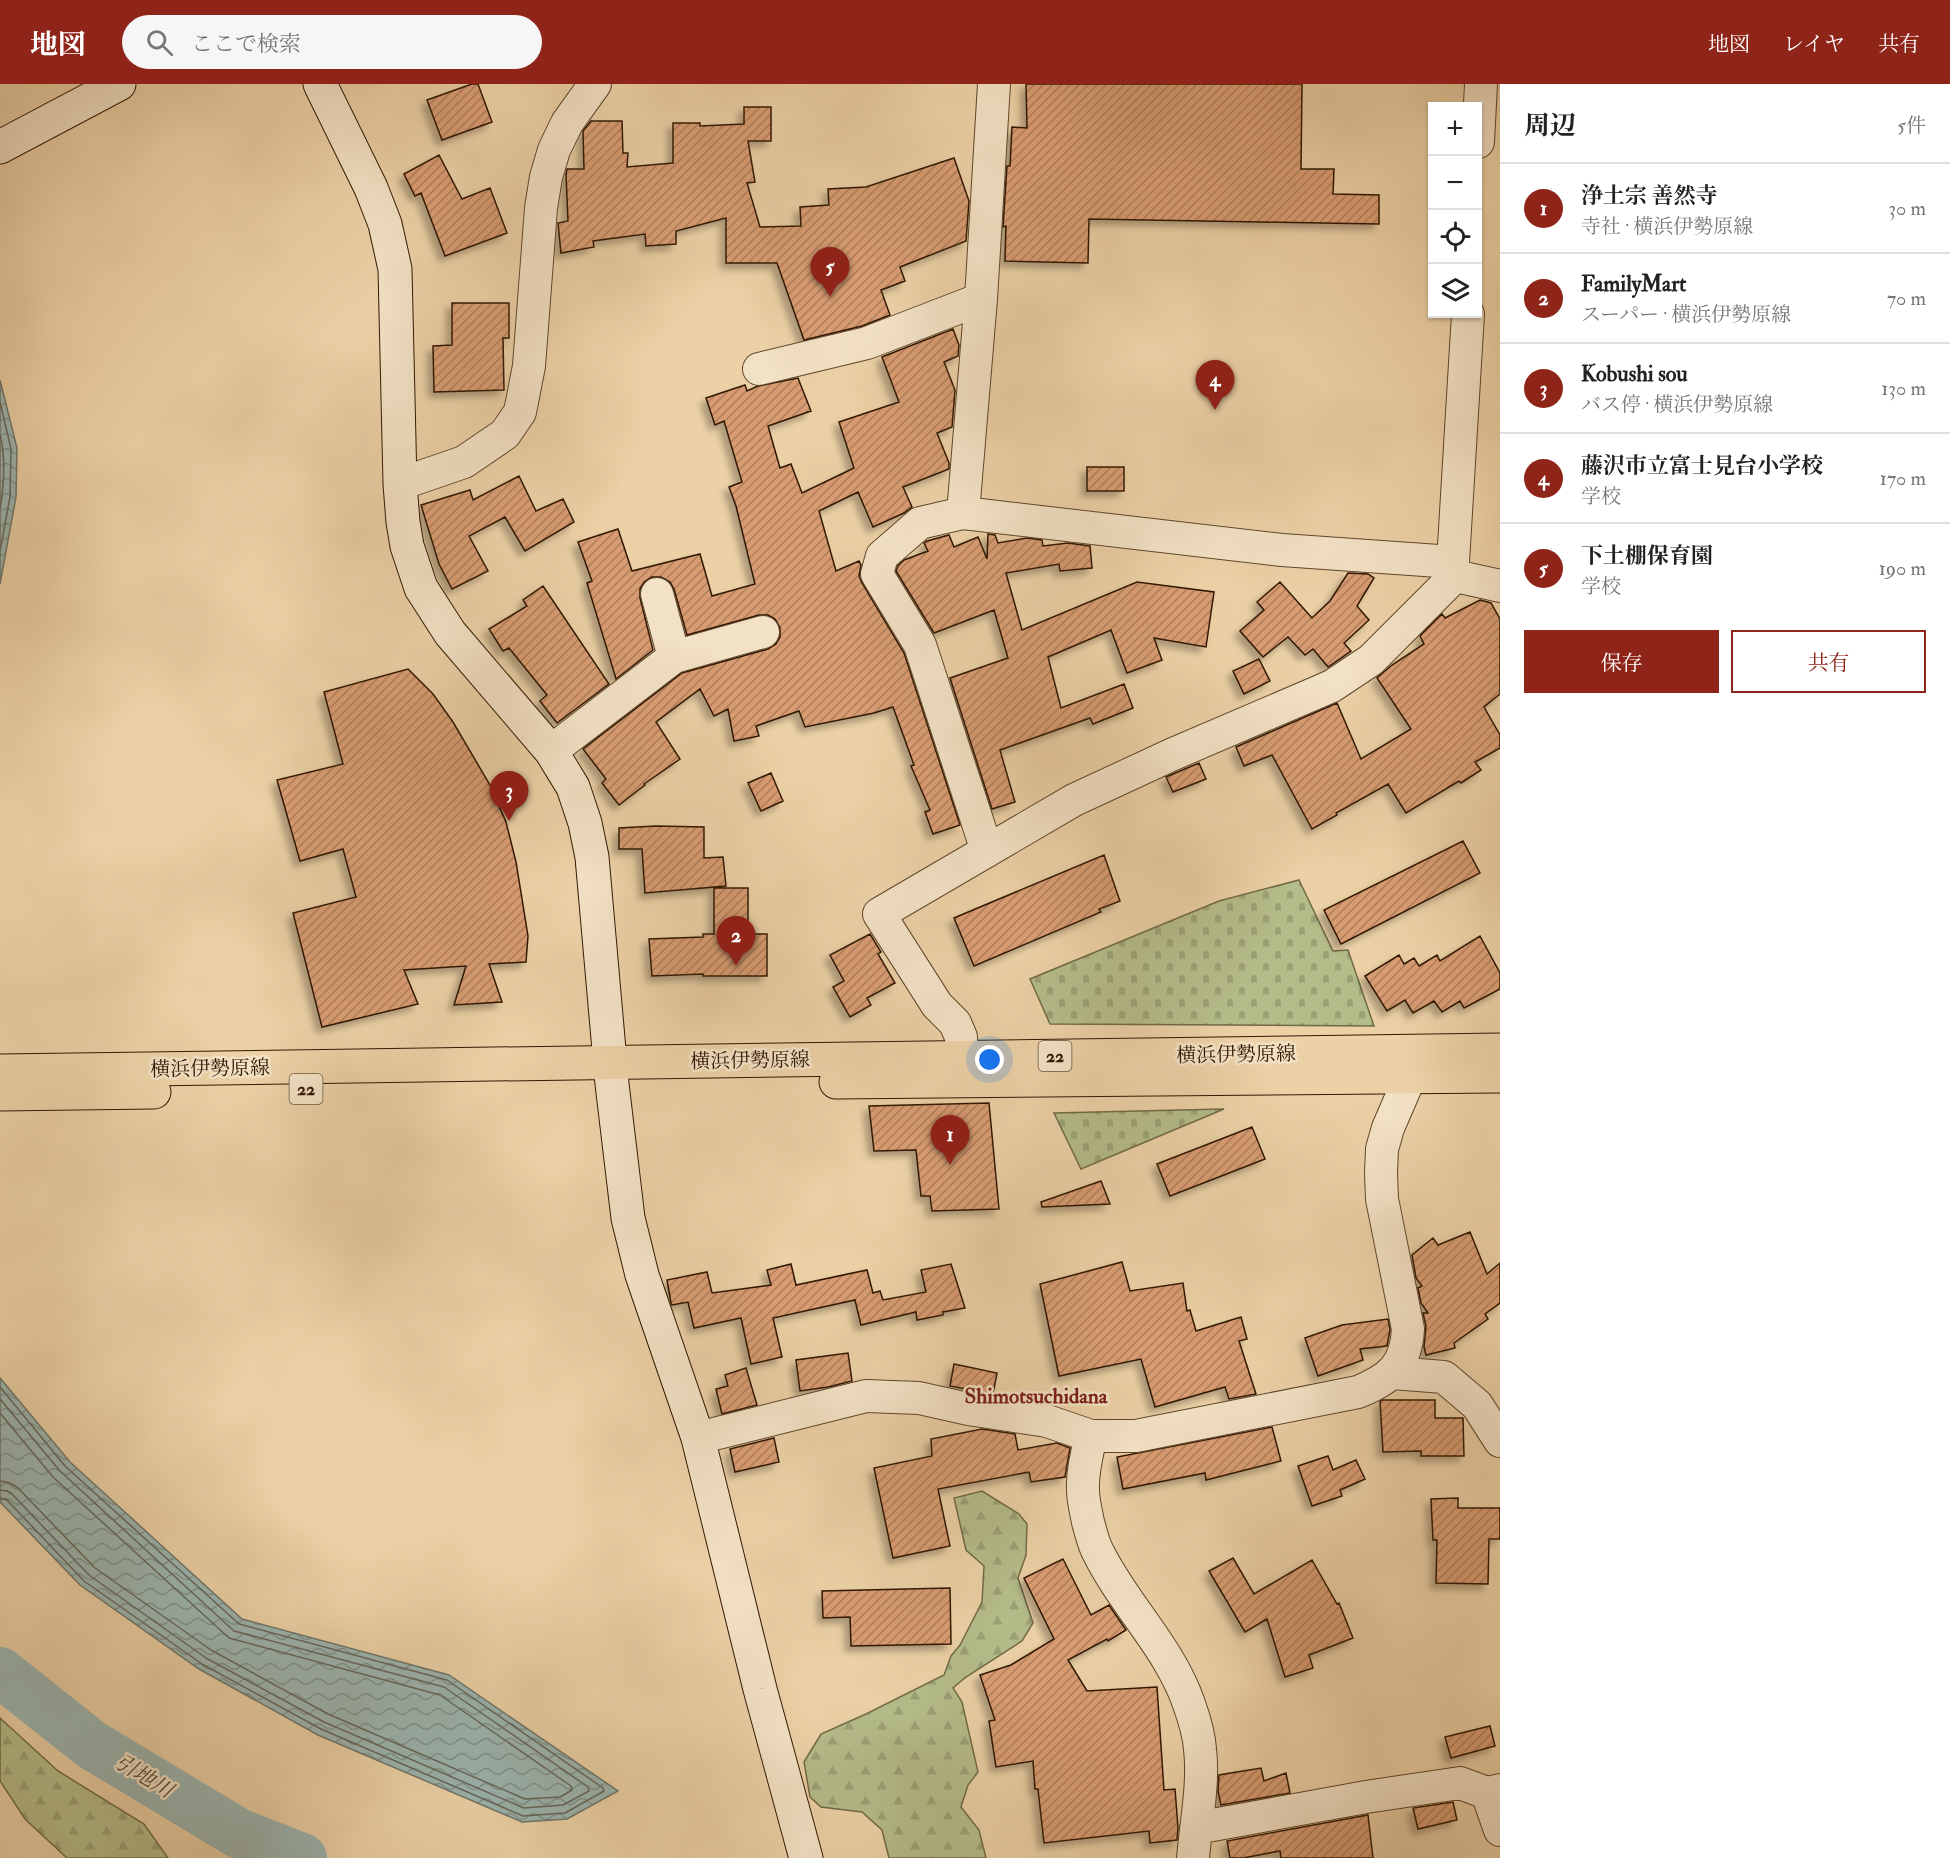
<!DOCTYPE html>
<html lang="ja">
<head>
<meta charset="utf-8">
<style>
  :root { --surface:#fff; --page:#f6f6f6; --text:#222; --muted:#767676; --line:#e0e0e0; --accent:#8f2418 }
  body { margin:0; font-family:"IM FELL Double Pica","Noto Serif JP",serif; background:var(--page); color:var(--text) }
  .controls { position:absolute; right:18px; top:18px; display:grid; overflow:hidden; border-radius:0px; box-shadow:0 2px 4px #0004 }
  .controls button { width:54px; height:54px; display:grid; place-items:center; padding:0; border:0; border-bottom:2px solid var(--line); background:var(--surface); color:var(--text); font:30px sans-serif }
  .you { position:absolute; left:990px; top:976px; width:21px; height:21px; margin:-15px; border:4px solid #fff; border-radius:50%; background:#1a73e8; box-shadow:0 0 0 9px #1a73e833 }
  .badge { display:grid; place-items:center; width:39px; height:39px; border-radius:50%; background:var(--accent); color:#fff; font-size:20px; font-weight:700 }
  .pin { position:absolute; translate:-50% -50px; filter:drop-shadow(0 2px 3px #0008) }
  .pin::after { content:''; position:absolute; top:32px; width:21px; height:18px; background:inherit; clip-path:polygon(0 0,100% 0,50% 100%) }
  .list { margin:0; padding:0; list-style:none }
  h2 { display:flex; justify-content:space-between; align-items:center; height:78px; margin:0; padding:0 24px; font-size:26px }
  h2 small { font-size:20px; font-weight:400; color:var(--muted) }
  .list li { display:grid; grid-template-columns:39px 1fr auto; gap:18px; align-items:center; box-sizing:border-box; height:90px; padding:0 24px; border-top:2px solid var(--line) }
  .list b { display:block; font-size:22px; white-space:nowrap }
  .list p { margin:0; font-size:20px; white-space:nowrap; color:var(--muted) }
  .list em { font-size:20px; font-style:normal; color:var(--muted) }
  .actions { display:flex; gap:12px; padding:18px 24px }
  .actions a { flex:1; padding:14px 0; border:2px solid var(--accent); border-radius:0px; text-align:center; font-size:21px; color:var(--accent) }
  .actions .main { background:var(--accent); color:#fff }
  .icon { flex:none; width:33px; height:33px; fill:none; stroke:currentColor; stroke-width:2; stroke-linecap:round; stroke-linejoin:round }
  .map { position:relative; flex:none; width:1500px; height:1774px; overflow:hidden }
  header { display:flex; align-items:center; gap:36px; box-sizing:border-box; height:84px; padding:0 30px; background:var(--accent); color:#fff }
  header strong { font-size:28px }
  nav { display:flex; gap:33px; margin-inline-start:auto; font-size:21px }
  .search { width:420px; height:54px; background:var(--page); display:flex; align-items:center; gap:15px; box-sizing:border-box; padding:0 21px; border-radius:33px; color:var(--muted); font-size:22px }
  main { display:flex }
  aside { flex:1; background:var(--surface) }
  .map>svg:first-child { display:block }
  .forest { fill:url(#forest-firs); stroke:#726a46; stroke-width:1.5 }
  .cemetery { fill:url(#cemetery-stones); stroke:#726a46; stroke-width:1.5 }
  .water { fill:url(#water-waves); stroke:#70766a; stroke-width:1.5 }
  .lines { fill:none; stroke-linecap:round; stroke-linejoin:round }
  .shore { stroke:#666659; stroke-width:1.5 }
  .river { stroke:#9bb5b0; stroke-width:50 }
  .building { fill:url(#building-hatch); stroke:#301702; stroke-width:1.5; filter:url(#shadow) }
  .street-casing { stroke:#5f462b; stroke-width:34 }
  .secondary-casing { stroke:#301702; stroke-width:35 }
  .primary-casing { stroke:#301702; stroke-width:35 }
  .street { stroke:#f3e1c5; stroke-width:32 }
  .secondary { stroke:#f3e1c5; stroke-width:33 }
  .primary { stroke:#ecd1a6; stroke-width:33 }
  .labels { text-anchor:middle; stroke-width:5; stroke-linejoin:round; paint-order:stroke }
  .shield { fill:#f3e1c5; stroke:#6a543c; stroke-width:1.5 }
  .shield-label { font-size:18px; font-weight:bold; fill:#301702 }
  .street-label { font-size:20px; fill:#301702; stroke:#f3e1c5 }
  .neighbourhood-label { font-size:21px; font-weight:bold; fill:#7a1f14; stroke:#f3e1c5 }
  .water-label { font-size:21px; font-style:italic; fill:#504636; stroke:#f3e1c5 }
</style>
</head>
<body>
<header>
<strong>地図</strong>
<div class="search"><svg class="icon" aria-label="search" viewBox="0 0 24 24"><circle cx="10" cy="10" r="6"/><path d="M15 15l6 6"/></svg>ここで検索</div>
<nav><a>地図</a><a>レイヤ</a><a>共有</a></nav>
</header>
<main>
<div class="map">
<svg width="1500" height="1774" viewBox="0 0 1500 1774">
  <defs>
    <pattern id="forest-firs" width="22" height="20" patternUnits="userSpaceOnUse" patternTransform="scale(1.5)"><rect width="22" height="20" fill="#b4bc89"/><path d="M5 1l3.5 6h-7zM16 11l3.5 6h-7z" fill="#9ba175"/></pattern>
    <pattern id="cemetery-stones" width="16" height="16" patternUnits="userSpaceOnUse" patternTransform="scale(1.5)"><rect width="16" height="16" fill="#b4bc89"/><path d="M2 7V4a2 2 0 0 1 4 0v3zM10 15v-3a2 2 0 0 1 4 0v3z" fill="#9ba175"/></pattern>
    <pattern id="water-waves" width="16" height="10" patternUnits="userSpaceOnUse" patternTransform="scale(1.5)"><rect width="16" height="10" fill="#9bb5b0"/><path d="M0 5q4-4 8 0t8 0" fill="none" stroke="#7f928d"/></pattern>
    <pattern id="building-hatch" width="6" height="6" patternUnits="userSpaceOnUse" patternTransform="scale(1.5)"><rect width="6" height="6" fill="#d89c72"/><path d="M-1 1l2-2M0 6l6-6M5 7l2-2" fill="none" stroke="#b07e5b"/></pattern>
    <filter id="shadow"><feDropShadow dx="-5.5" dy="5.5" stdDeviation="3" flood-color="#0004"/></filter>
  </defs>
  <rect width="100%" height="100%" fill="#ecd1a6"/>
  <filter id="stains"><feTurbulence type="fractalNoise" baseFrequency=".00333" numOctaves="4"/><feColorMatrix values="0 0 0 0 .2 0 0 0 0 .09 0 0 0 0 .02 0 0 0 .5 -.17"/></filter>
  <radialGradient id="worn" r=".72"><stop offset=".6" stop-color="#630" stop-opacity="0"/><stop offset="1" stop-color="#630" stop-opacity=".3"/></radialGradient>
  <path class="forest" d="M982,1407L1019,1430L1027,1440L1026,1471L1018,1494L1033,1539L1022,1557L966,1593L953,1604L962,1618L978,1688L968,1701L961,1723L979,1746L986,1774H889L882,1746L862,1728L821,1723L810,1713L804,1678L821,1650L866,1630L944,1591L951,1572L960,1561L982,1518L984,1482L966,1466L954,1414Z
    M0,1634L58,1687L144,1740L168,1774H67L25,1735L0,1697Z"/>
  <path class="cemetery" d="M1299,796L1333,867L1348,866L1374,942L1050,940L1030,895L1219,817Z
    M1224,1025L1081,1085L1054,1029Z"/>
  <path class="water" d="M0,296L17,364L16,413L0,500Z
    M0,1294L70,1378L242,1535L449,1591L618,1707L567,1735L522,1738L318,1651L199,1585L80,1501L0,1418Z"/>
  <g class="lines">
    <path class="shore" d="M0,318L11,365L10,413L0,467
      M0,351C6,374 4,401 0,425
      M0,1303L65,1382L239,1540L447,1596L603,1704L604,1707L565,1729L523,1732L321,1645L202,1580L84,1497L7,1416L0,1414
      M0,1315L60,1387L234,1547L444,1603L588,1703L589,1707L563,1721L524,1724L324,1638L206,1574L89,1491L12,1410L7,1407L0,1406
      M0,1329L53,1393L229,1554L440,1611L571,1702L572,1706L560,1713L525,1715L328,1630L211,1566L95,1484L18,1404L10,1399L0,1397"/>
    <path class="river" d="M0,1588L92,1661L238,1749L302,1774"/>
  </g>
  <path class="building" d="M472,0H478L492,38L442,56L427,16Z
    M1026,0H1302L1301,85H1334L1333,110L1379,111V140L1089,135L1088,179L1005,177L1006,142L1003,143L1007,82H1010L1012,43L1027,44Z
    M744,23H771V57H748L755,98L747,99L760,143L801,142L800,123L829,121L828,105L866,103L954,74L969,117L966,157L900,183L905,197L881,206L890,231L862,242L804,256L777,179H726V134L676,147V160L646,162L645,150L593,157L594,163L561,169L558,139L568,137L566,90L567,85H584L583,47L591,37H622L623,69H628L627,83L673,79V39H700V42L744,40Z
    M439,71L462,115L490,104L507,149L445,172L421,109L415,112L404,90Z
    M452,219H509V254H503L504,306L434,308L433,262L452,261Z
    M953,245L959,261L958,272L944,278L955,306L952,343L937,349L949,379V385L903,403L912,423L904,429L873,443L858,408L819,427L836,487L859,477L861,481L859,492L862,499L904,569L960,741L933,750L925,728L930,726L911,682L914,681L893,623L874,629L805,643L799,627L756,642L759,652L734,657L728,625L714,632L700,605L656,638L680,675L644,700L645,701L619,721L602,699L606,695L583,665L682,589L768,565L776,560L780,553V544L775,535L768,531H759L687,551L674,505L670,498L661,493H652L644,498L640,505V514L653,566L616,595L587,499L592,497L578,458L618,445L632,487L700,470L712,512L755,500L736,422L729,403L742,398L724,337L715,341L706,314L745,301L747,307L758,302L798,294L811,327L768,342L780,384L791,380L802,409L854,384L839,338L899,318L882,273Z
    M1087,383H1124V407H1087Z
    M519,392L536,427L563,415L574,438L525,467L505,433L469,452L488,487L452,505L439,480L421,421L470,406L473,416Z
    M988,450L995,451L998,459L1027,454L1042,456L1043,462L1068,459L1090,462L1092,484L1060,487L1059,480L1006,489L1022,546L1137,498L1214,508L1206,563L1154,554L1162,576L1127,589L1111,546L1048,573L1061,624L1124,600L1133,624L1093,640L1090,634L1000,666L1015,718L992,725L950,594L1008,574L994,526L934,549L896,487L898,482L904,476L928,467L924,459L927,457L949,451L954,463L978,453L987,475Z
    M1348,489L1368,490L1374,494L1357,522L1369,536L1344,559L1351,567L1328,583L1313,565L1305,571L1288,553L1263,573L1240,547L1264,526L1257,518L1280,498L1312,534L1330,517Z
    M543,502L609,600L557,639L540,617L547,611L509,564L503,567L489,545L527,522L523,516Z
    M1480,516L1491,519L1500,535V610L1484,623L1500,651V664L1475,678L1481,686L1461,699L1459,697L1406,729L1388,700L1336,729L1337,731L1312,745L1272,671L1244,682L1236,663L1337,619L1361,675L1411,645L1377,594L1392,581L1424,560L1420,552L1442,530L1445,534Z
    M1259,575L1270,597L1244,610L1233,587Z
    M408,585L433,610L453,638L490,701L506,738L516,778L528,852L526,878L489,880L502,918L454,921L466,882L404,886L418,920L322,943L293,829L356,813L343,765L300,777L277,696L343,680L324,608Z
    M1199,679L1206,695L1173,708L1166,693Z
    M771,689L783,717L761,727L748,699Z
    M656,742L704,743V774L723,773L726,802L645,809L642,765H619V744Z
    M1463,757L1480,789L1341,860L1324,826Z
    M1104,771L1120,817L1099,825L1101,828L974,882L954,834Z
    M714,804H748V850H767V892H703V890L652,892L649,855L703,853V850H714Z
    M870,850L881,868L878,870L895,899L867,914L871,921L850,933L833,903L844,897L830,871Z
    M1480,852L1500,889V905L1464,924L1460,917L1442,928L1434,917L1413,929L1405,916L1387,927L1365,892L1399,871L1404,880L1414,874L1419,882L1437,871L1440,877Z
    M989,1019L999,1125L932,1127L930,1112H921L916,1066L874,1067L869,1022Z
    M1252,1043L1265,1075L1170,1112L1157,1080Z
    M1101,1097L1110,1120L1042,1123L1041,1118Z
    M1470,1148L1487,1190L1500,1179V1219L1485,1230L1488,1235L1454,1259L1455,1264L1426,1271L1424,1263L1426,1242L1423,1229H1428L1421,1219L1418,1204L1422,1202L1416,1194L1412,1171L1433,1154L1438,1161Z
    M1122,1178L1130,1207L1183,1199L1187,1227L1190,1226L1196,1247L1241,1233L1247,1255L1239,1257L1256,1310L1229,1315L1225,1303L1155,1323L1141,1275L1059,1292L1040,1200Z
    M791,1180L796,1201L867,1186L873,1209L880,1207L883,1216L926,1208L921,1186L951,1180L965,1224L943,1228V1231L917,1236L916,1228L861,1241L855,1216L773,1234L782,1273L751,1280L741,1234L694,1244L688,1218L672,1221L671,1219L667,1196L707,1188L712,1209L771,1201L767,1186Z
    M1388,1235L1390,1246L1387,1262L1360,1265L1363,1276L1318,1292L1305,1254L1342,1241Z
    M848,1269L852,1297L828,1303L800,1307L796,1276Z
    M954,1280L997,1289L993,1310L950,1302Z
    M746,1284L757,1321L722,1330L716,1305L728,1302L725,1291Z
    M1382,1316H1435V1334H1463L1464,1372H1421V1367L1383,1368L1380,1317Z
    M1272,1343L1281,1377L1206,1396L1205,1389L1123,1405L1117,1373Z
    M982,1345L1015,1350L1018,1366L1057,1359L1070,1364L1065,1393L1031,1398L1029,1388L938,1405L950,1462L893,1474L874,1384L932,1372L931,1355Z
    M774,1354L779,1378L735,1388L730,1365Z
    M1328,1372L1333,1386L1356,1376L1365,1395L1340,1406L1342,1412L1312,1422L1298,1382Z
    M1458,1414V1424H1500V1455H1489L1488,1500L1436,1499L1437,1456H1433L1431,1415Z
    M1233,1474L1254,1510L1312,1476L1337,1520L1339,1519L1353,1554L1309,1571L1313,1584L1285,1593L1267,1535L1245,1548L1209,1487Z
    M1063,1475L1091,1531L1109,1521L1126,1546L1108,1557L1107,1555L1068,1576L1087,1607L1157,1603L1164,1706L1175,1705L1178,1744L1177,1756L1150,1759L1149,1747L1044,1759L1038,1705H1035L1033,1677L996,1683L989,1637L995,1636L980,1591L1011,1581L1054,1555L1024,1494Z
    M950,1504L951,1560L851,1562L850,1533L823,1534L822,1507Z
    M1490,1642L1495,1662L1451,1674L1445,1653Z
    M1261,1684L1264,1697L1286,1689L1290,1709L1221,1721L1218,1707L1219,1691Z
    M1453,1718L1457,1736L1418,1745L1413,1724Z
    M1368,1731L1373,1774H1281L1280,1767L1243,1774H1230L1227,1757Z"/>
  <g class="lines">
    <defs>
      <path id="street" d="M994,0L981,215L963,429L1282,466L1453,478
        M1478,58L1481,0
        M1468,230L1453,478L1455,492L1500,502
        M759,285L867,259L981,215
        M400,400L464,378L505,350L520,328L529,282L541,124L546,93L554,66L567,39L595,0
        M963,429L920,439L882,472L877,490L920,561L987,767
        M657,510L674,573
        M551,667L674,573L763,548
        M962,973L961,953L955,939L937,921L879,830L1074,716L1171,671L1332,602L1371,576L1455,492
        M1392,1289L1444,1293L1477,1321L1500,1357
        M1091,1352C1087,1370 1082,1388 1083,1406C1083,1416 1086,1428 1088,1438C1091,1448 1093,1459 1098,1468C1124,1521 1170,1564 1189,1620C1194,1634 1199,1650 1200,1665C1204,1699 1196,1739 1193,1774
        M698,1354L866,1312L919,1314L968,1325L1047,1337L1091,1352H1136L1358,1308C1390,1295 1406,1282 1408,1245L1382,1115L1381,1089L1382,1065L1388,1044L1410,993L1430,978
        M1487,1709L1500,1746
        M1196,1744L1366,1713L1460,1699L1487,1709L1500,1706"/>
      <path id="secondary" d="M320,0L371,104L385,140L395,185L400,400L403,438L407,462L421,504L450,549L551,667L573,703L585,739L592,773L612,1000L628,1134L642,1191L698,1354L760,1605L806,1774
        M0,63L119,0"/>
      <path id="primary" d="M0,987L1500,966
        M836,998L1500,992
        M0,1010L154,1008"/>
    </defs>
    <use href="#street" class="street-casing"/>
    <use href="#secondary" class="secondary-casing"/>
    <use href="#primary" class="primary-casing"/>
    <use href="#street" class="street"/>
    <use href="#secondary" class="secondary"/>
    <use href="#primary" class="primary"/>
  </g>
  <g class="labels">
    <g class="shield">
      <rect x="1038.5" y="957" width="33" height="30" rx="4.5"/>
      <rect x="289.5" y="990" width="33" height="30" rx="4.5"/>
    </g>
    <g class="shield-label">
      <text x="1055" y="978">22</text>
      <text x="306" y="1011">22</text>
    </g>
    <g class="street-label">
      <text transform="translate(1236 970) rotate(-1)" y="7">横浜伊勢原線</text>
      <text transform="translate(750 976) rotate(-1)" y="7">横浜伊勢原線</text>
      <text transform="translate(210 984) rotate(-1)" y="7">横浜伊勢原線</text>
    </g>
    <g class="neighbourhood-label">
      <text x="1036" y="1319">Shimotsuchidana</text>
    </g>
    <g class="water-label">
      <text transform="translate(144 1692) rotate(31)" y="7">引地川</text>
    </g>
  </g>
  <rect width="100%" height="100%" filter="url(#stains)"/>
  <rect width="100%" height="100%" fill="url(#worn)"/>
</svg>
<div class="controls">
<button>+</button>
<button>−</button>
<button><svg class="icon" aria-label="locate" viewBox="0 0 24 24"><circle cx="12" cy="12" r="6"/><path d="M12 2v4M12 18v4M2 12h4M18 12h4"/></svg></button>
<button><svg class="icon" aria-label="layers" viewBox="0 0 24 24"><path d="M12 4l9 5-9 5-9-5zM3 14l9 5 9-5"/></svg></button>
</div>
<div class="you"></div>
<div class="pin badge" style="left:950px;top:1081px">1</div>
<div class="pin badge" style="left:736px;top:882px">2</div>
<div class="pin badge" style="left:509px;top:737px">3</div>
<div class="pin badge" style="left:1215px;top:326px">4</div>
<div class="pin badge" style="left:830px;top:213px">5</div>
</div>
<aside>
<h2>周辺<small>5件</small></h2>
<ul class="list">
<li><span class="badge">1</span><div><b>浄土宗 善然寺</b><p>寺社 · 横浜伊勢原線</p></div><em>30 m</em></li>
<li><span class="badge">2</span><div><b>FamilyMart</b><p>スーパー · 横浜伊勢原線</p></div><em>70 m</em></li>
<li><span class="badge">3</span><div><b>Kobushi sou</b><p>バス停 · 横浜伊勢原線</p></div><em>130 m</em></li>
<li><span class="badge">4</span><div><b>藤沢市立富士見台小学校</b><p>学校</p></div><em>170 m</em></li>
<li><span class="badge">5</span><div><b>下土棚保育園</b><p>学校</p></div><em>190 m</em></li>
</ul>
<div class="actions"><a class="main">保存</a><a>共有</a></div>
</aside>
</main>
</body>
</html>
